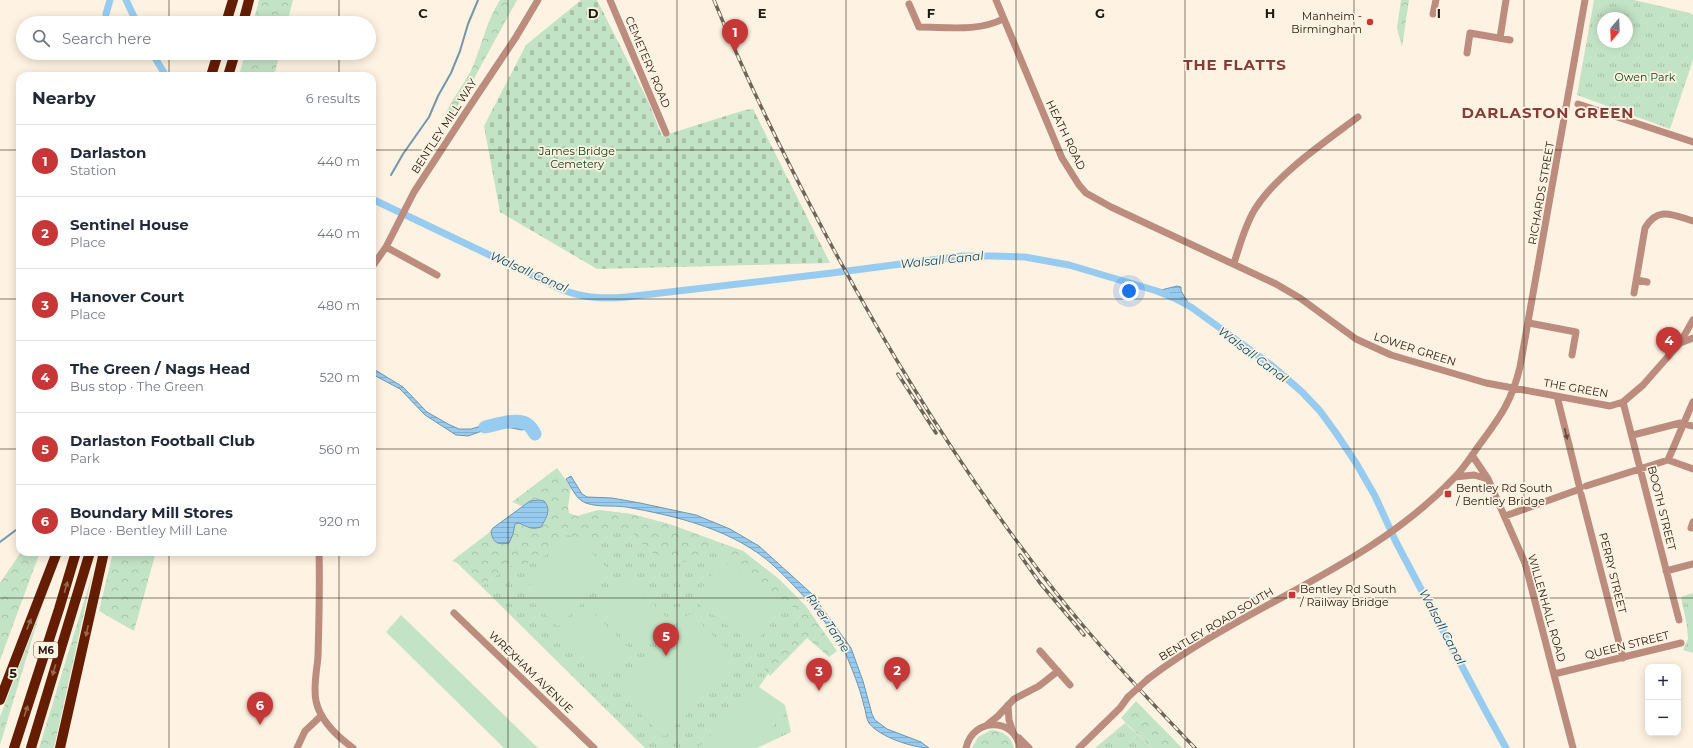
<!DOCTYPE html>
<html lang="en">
<head>
<meta charset="utf-8">
<style>
  :root { --surface:#fff; --page:#f2f2f3; --text:#1f2937; --muted:#747a83; --line:#e0e1e3; --accent:#c63737 }
  body { margin:0; font-family:Montserrat,sans-serif; background:var(--page); color:var(--text) }
  .controls { position:absolute; right:12px; bottom:12px; display:grid; overflow:hidden; border-radius:8px; box-shadow:0 2px 10px #0003 }
  .controls button { width:36px; height:36px; display:grid; place-items:center; padding:0; border:0; border-bottom:1px solid var(--line); background:var(--surface); color:var(--text); font:20px sans-serif }
  .compass { position:absolute; left:1597px; top:12px; width:36px; height:36px; border-radius:50%; background:var(--surface); box-shadow:0 2px 10px #0003; rotate:199deg }
  .you { position:absolute; left:1129px; top:291px; width:14px; height:14px; margin:-10px; border:3px solid #fff; border-radius:50%; background:#1a73e8; box-shadow:0 0 0 6px #1a73e833 }
  .badge { display:grid; place-items:center; width:26px; height:26px; border-radius:50%; background:var(--accent); color:#fff; font-size:13px; font-weight:700 }
  .pin { position:absolute; translate:-50% -33px; filter:drop-shadow(0 1px 2px #0008) }
  .pin::after { content:''; position:absolute; top:21px; width:14px; height:12px; background:inherit; clip-path:polygon(0 0,100% 0,50% 100%) }
  .list { margin:0; padding:0; list-style:none }
  h2 { display:flex; justify-content:space-between; align-items:center; height:52px; margin:0; padding:0 16px; font-size:17px }
  h2 small { font-size:13px; font-weight:400; color:var(--muted) }
  .list li { display:grid; grid-template-columns:26px 1fr auto; gap:12px; align-items:center; box-sizing:border-box; height:72px; padding:0 16px; border-top:1px solid var(--line) }
  .list b { display:block; font-size:15px; white-space:nowrap }
  .list p { margin:0; font-size:13px; white-space:nowrap; color:var(--muted) }
  .list em { font-size:13px; font-style:normal; color:var(--muted) }
  .icon { flex:none; width:22px; height:22px; fill:none; stroke:currentColor; stroke-width:2; stroke-linecap:round; stroke-linejoin:round }
  .map { position:relative; flex:none; width:1693px; height:748px; overflow:hidden }
  .search { position:absolute; background:var(--surface); box-shadow:0 2px 10px #0003; left:16px; top:16px; width:360px; height:44px; display:flex; align-items:center; gap:10px; box-sizing:border-box; padding:0 14px; border-radius:22px; color:var(--muted); font-size:15px }
  .panel { position:absolute; background:var(--surface); box-shadow:0 2px 10px #0003; left:16px; top:72px; width:360px; height:484px; border-radius:12px }
  .map>svg:first-child { display:block }
  .grass { fill:url(#grass-tufts); fill-rule:evenodd }
  .forest { fill:url(#forest-crowns) }
  .cemetery { fill:url(#cemetery-stones) }
  .garden { fill:#c3e3c6 }
  .water { fill:url(#water-rules); stroke:#7396ac; fill-rule:evenodd }
  .lines { fill:none; stroke-linecap:round; stroke-linejoin:round }
  .stream { stroke:#7396ac; stroke-width:2 }
  .canal { stroke:#97ccf0; stroke-width:7 }
  .river { stroke:#97ccf0; stroke-width:13 }
  .minor { stroke:#bc8d7e; stroke-width:7 }
  .highway { stroke:#641d01; stroke-width:10 }
  .rail-casing { stroke:#6d6559; stroke-width:3.5 }
  .rail { stroke:#fef2e2; stroke-width:2; stroke-dasharray:6; stroke-linecap:butt }
  .minor-bridge { stroke:#bc8d7e; stroke-width:7 }
  .oneway { fill:#664d41 }
  .oneway2 { fill:#9a6850 }
  .grid { fill:none; stroke:#1f190f; stroke-width:1; stroke-opacity:0.55 }
  .poi-dot { fill:#c63737; stroke:#fef2e2; stroke-width:1.5 }
  .labels { text-anchor:middle; stroke-width:3.5; stroke-linejoin:round; paint-order:stroke }
  .shield { fill:#fef2e2; stroke:#625a4e; stroke-width:1 }
  .shield-label { font-size:10px; font-weight:bold; fill:#1f190f }
  .poi-label { font-size:11px; fill:#1f190f; stroke:#fef2e2; text-anchor:start }
  .street-label { font-size:11px; fill:#1f190f; stroke:#fef2e2 }
  .park-label { font-size:11px; fill:#0e421b; stroke:#fef2e2 }
  .water-label { font-size:12px; font-style:italic; fill:#074a6c; stroke:#fef2e2 }
  .district-label { font-size:15px; font-weight:bold; letter-spacing:1px; fill:#853d38; stroke:#fef2e2 }
  .grid-label { font-size:13px; text-anchor:middle; font-weight:bold; fill:#1f190f; stroke:#fef2e2; stroke-width:3.5; stroke-linejoin:round; paint-order:stroke }
</style>
</head>
<body>
<div class="map">
<svg width="1693" height="748" viewBox="0 0 1693 748">
  <defs>
    <pattern id="grass-tufts" width="24" height="20" patternUnits="userSpaceOnUse"><rect width="24" height="20" fill="#c3e3c6"/><path d="M3 7l-1-3M5 7V3M7 7l1-3M15 17l-1-3M17 17v-4M19 17l1-3" fill="none" stroke="#a7c2a9"/></pattern>
    <pattern id="forest-crowns" width="20" height="18" patternUnits="userSpaceOnUse"><rect width="20" height="18" fill="#c3e3c6"/><path d="M2 6a3 3 0 1 1 6 0M12 15a3 3 0 1 1 6 0" fill="none" stroke="#a7c2a9"/></pattern>
    <pattern id="cemetery-stones" width="16" height="16" patternUnits="userSpaceOnUse"><rect width="16" height="16" fill="#c3e3c6"/><path d="M2 7V4a2 2 0 0 1 4 0v3zM10 15v-3a2 2 0 0 1 4 0v3z" fill="#a7c2a9"/></pattern>
    <pattern id="water-rules" width="6" height="5" patternUnits="userSpaceOnUse"><rect width="6" height="5" fill="#97ccf0"/><path d="M0 2.5h6" fill="none" stroke="#82afcd"/></pattern>
  </defs>
  <rect width="100%" height="100%" fill="#fef2e2"/>
  <path class="grass" d="M1594,0H1634L1690,13L1693,15V60L1670,129L1577,95ZM1603,18H1627V42H1603Z
    M513,421L521,425L519,428L503,425V422Z
    M598,510L631,514L669,524L743,551L767,571L807,617L759,687L785,705L791,732L757,748H645L481,586L579,517Z
    M1693,593V653L1683,650L1688,639L1687,626L1681,597Z
    M1125,723L1152,748H1095Z"/>
  <path class="forest" d="M259,0H293L287,23H253Z
    M500,0H517L470,86L446,125L443,123C446,105 466,83 473,66C482,44 487,20 500,0Z
    M1401,0H1409L1402,47L1397,28Z
    M245,53H280L274,76H239Z
    M557,468L571,487L568,507L569,513L577,516L598,510L631,514L669,524L743,551L778,578L806,606L837,651L829,657L807,638L770,676L764,668L801,620L800,612L716,551L706,547C686,572 663,563 642,544C639,541 634,533 630,531C626,530 621,530 617,529C614,532 612,536 608,538C596,546 578,534 564,535L561,540V547L555,551L521,566H510L481,586L457,563L452,561L491,531L493,539L513,534L515,524L519,523L528,528L531,501L524,507L512,502Z
    M21,552H40L0,660V583Z
    M113,552H156L134,631L99,611Z
    M93,572L54,748H39Z
    M43,603L0,745V717Z
    M1136,701L1182,748H1152L1121,718Z
    M991,730C1003,731 1011,736 1014,748H972L978,737Z"/>
  <path class="cemetery" d="M581,0H597L648,101L662,136L745,110L753,109L830,263L597,269L500,212L484,126L526,45Z"/>
  <path class="garden" d="M577,538L612,573L558,627L523,592Z
    M722,561L783,607L754,645L693,600Z
    M625,576L666,617L639,644L598,603Z
    M590,610L632,651L605,678L563,637Z
    M690,613L739,661L664,737L616,690Z
    M401,615L538,748H504L386,632Z
    M758,687L786,713L752,748H698Z"/>
  <path class="water" d="M1177,286L1181,287V291L1191,307L1157,291Z
    M372,368L403,387L427,412L448,424L459,429H471L501,420L525,417L539,431L535,434L526,429L522,430L506,427L488,429L468,436L456,435L425,415L400,389L372,374ZM513,421L521,425L519,428L502,424L503,422Z
    M571,476L582,494L587,497L612,498L640,503L696,515L730,529L759,546L812,594L851,648L863,681L872,714L875,720L887,729L921,742L929,748C914,748 879,737 869,723C866,719 866,711 864,706C860,688 852,669 845,652C842,645 836,638 832,632C814,606 796,587 774,566C735,530 677,516 626,507C614,505 592,508 582,501C575,497 571,486 566,479Z
    M539,500L544,501C552,510 546,518 541,527C531,530 528,527 519,523L515,524L513,534L509,543C497,545 493,543 491,531L493,528L530,501Z"/>
  <g class="lines">
    <path class="stream" d="M391,175L403,154L429,117L438,96L451,73L460,51L468,24L478,0
      M0,542L20,527"/>
    <path class="canal" d="M126,0L137,23
      M106,14L110,0
      M152,53L166,76
      M372,199L563,290C584,298 603,299 626,297L832,273L962,256H992L1025,257L1069,265L1157,291L1174,298L1191,307L1271,365L1302,392L1320,411L1336,433L1356,463L1375,496L1396,542L1483,706L1506,748"/>
    <path class="river" d="M485,427C495,425 518,417 527,424C530,426 533,430 535,434"/>
    <path class="minor" d="M610,0L666,133
      M996,0L1062,158L1079,185L1086,193L1111,207L1276,284L1300,298L1356,339L1391,355L1486,383L1610,406L1623,402L1643,385L1680,343L1693,320
      M909,4L919,27C947,27 978,32 1003,19
      M1433,14L1436,0
      M1500,38L1506,0
      M1467,53L1470,33L1510,40
      M1578,104L1693,142
      M386,247L437,275
      M1234,263C1240,245 1245,225 1255,209C1277,174 1325,142 1358,117
      M372,267L386,247L414,192L466,112L516,37L538,0
      M1637,280L1647,282
      M1634,293L1645,228C1658,206 1673,215 1693,221
      M1529,323L1576,332L1572,355
      M1680,343L1693,338
      M1623,402L1679,620
      M1633,435L1680,423L1693,426
      M1472,455L1488,479L1525,563L1573,748
      M1668,460L1693,402
      M1455,477L1474,475L1488,479
      M1586,486L1668,460L1693,469
      M1581,494L1623,658
      M1505,516L1580,489L1557,396
      M1691,528L1693,522
      M319,552C320,587 319,621 318,656C317,670 313,687 316,701C320,721 338,737 353,748
      M1666,571L1693,564
      M454,613L594,748
      M1040,651L1070,685
      M1554,674L1681,643
      M1148,679C1245,605 1369,568 1454,478C1464,468 1472,455 1480,444C1500,417 1512,401 1520,367L1585,0
      M1008,705L1009,720L1013,732
      M987,725L998,716L1014,699L1039,686L1058,671
      M1019,738L1029,748
      M297,748L305,731L321,716
      M966,748C973,717 1015,717 1020,748
      M1079,748L1120,708L1128,697"/>
    <path class="highway" d="M226,23L233,0
      M243,23L249,0
      M211,76L218,53
      M228,76L235,53
      M0,700L57,552
      M14,748L59,609L76,552
      M31,748L90,552
      M60,748L104,552"/>
    <defs>
      <path id="rail" d="M714,0C747,82 787,162 828,239C894,362 968,481 1054,590C1098,646 1146,697 1195,748
        M898,374L936,433
        M1020,555L1040,583L1084,635"/>
    </defs>
    <use href="#rail" class="rail-casing"/>
    <use href="#rail" class="rail"/>
    <path class="minor-bridge" d="M1128,697L1148,679"/>
  </g>
  <defs><path id="oneway-solid" d="M-6-.8H1V-3.2L6.5 0L1 3.2V.8H-6Z"/></defs>
  <use class="oneway" href="#oneway-solid" transform="translate(1566 434) rotate(76)"/>
  <g class="oneway2">
    <use href="#oneway-solid" transform="translate(66 587) rotate(-74)"/>
    <use href="#oneway-solid" transform="translate(29 624) rotate(-69)"/>
    <use href="#oneway-solid" transform="translate(87 631) rotate(102)"/>
    <use href="#oneway-solid" transform="translate(54 670) rotate(107)"/>
    <use href="#oneway-solid" transform="translate(26 711) rotate(-72)"/>
  </g>
  <path class="grid" d="M169,0V23M339,0V23M508,0V748M677,0V748M846,0V748M1016,0V748M1185,0V748M1354,0V748M1524,0V748M169,53V76M339,53V76M0,150H20M372,150H1693M0,299H20M372,299H1693M0,449H20M372,449H1693M169,552V748M339,552V748M0,598H1693"/>
  <g class="poi-dot">
    <circle cx="1370" cy="22" r="4"/>
    <rect x="1444" y="490" width="8" height="8" rx="2"/>
    <rect x="1288" y="591" width="8" height="8" rx="2"/>
  </g>
  <g class="labels">
    <rect class="shield" x="34" y="642" width="24" height="16" rx="3"/>
    <g class="shield-label">
      <text x="46" y="654">M6</text>
    </g>
    <g class="poi-label">
      <text x="1362" y="20" text-anchor="end">Manheim -<tspan x="1362" dy="13">Birmingham</tspan></text>
      <text x="1456" y="492">Bentley Rd South<tspan x="1456" dy="13">/ Bentley Bridge</tspan></text>
      <text x="1300" y="593">Bentley Rd South<tspan x="1300" dy="13">/ Railway Bridge</tspan></text>
    </g>
    <g class="street-label">
      <text transform="translate(648 62) rotate(67)" y="4">CEMETERY ROAD</text>
      <text transform="translate(444 126) rotate(-57)" y="4">BENTLEY MILL WAY</text>
      <text transform="translate(1066 135) rotate(64)" y="4">HEATH ROAD</text>
      <text transform="translate(1541 193) rotate(-80)" y="4">RICHARDS STREET</text>
      <text transform="translate(1415 349) rotate(18)" y="4">LOWER GREEN</text>
      <text transform="translate(1576 388) rotate(10)" y="4">THE GREEN</text>
      <text transform="translate(1662 508) rotate(76)" y="4">BOOTH STREET</text>
      <text transform="translate(1613 573) rotate(76)" y="4">PERRY STREET</text>
      <text transform="translate(1547 608) rotate(74)" y="4">WILLENHALL ROAD</text>
      <text transform="translate(1216 624) rotate(-31)" y="4">BENTLEY ROAD SOUTH</text>
      <text transform="translate(1627 645) rotate(-14)" y="4">QUEEN STREET</text>
      <text transform="translate(531 672) rotate(44)" y="4">WREXHAM AVENUE</text>
    </g>
    <g class="park-label">
      <text x="1645" y="81">Owen Park</text>
      <text x="577" y="155">James Bridge<tspan x="577" dy="13">Cemetery</tspan></text>
    </g>
    <g class="water-label">
      <text transform="translate(942 260) rotate(-6)" y="4">Walsall Canal</text>
      <text transform="translate(529 272) rotate(24)" y="4">Walsall Canal</text>
      <text transform="translate(1253 355) rotate(37)" y="4">Walsall Canal</text>
      <text transform="translate(828 623) rotate(56)" y="4">River Tame</text>
      <text transform="translate(1442 627) rotate(62)" y="4">Walsall Canal</text>
    </g>
    <g class="district-label">
      <text x="1235" y="70">THE FLATTS</text>
      <text x="1548" y="118">DARLASTON GREEN</text>
    </g>
  </g>
  <g class="grid-label">
    <text x="423" y="18">C</text>
    <text x="593" y="18">D</text>
    <text x="762" y="18">E</text>
    <text x="931" y="18">F</text>
    <text x="1100" y="18">G</text>
    <text x="1270" y="18">H</text>
    <text x="1439" y="18">I</text>
    <text x="13" y="678">5</text>
  </g>
</svg>
<div class="controls">
<button>+</button>
<button>−</button>
</div>
<svg class="compass" viewBox="-18 -18 36 36"><path d="M0-13l5 13h-10z" fill="#e53935"/><path d="M0 13l5-13h-10z" fill="#747a83"/></svg>
<div class="you"></div>
<div class="pin badge" style="left:735px;top:52px">1</div>
<div class="pin badge" style="left:897px;top:690px">2</div>
<div class="pin badge" style="left:819px;top:691px">3</div>
<div class="pin badge" style="left:1669px;top:360px">4</div>
<div class="pin badge" style="left:666px;top:656px">5</div>
<div class="pin badge" style="left:260px;top:725px">6</div>
<div class="search"><svg class="icon" aria-label="search" viewBox="0 0 24 24"><circle cx="10" cy="10" r="6"/><path d="M15 15l6 6"/></svg>Search here</div>
<section class="panel">
<h2>Nearby<small>6 results</small></h2>
<ul class="list">
<li><span class="badge">1</span><div><b>Darlaston</b><p>Station</p></div><em>440 m</em></li>
<li><span class="badge">2</span><div><b>Sentinel House</b><p>Place</p></div><em>440 m</em></li>
<li><span class="badge">3</span><div><b>Hanover Court</b><p>Place</p></div><em>480 m</em></li>
<li><span class="badge">4</span><div><b>The Green / Nags Head</b><p>Bus stop · The Green</p></div><em>520 m</em></li>
<li><span class="badge">5</span><div><b>Darlaston Football Club</b><p>Park</p></div><em>560 m</em></li>
<li><span class="badge">6</span><div><b>Boundary Mill Stores</b><p>Place · Bentley Mill Lane</p></div><em>920 m</em></li>
</ul>
</section>
</div>
</body>
</html>
